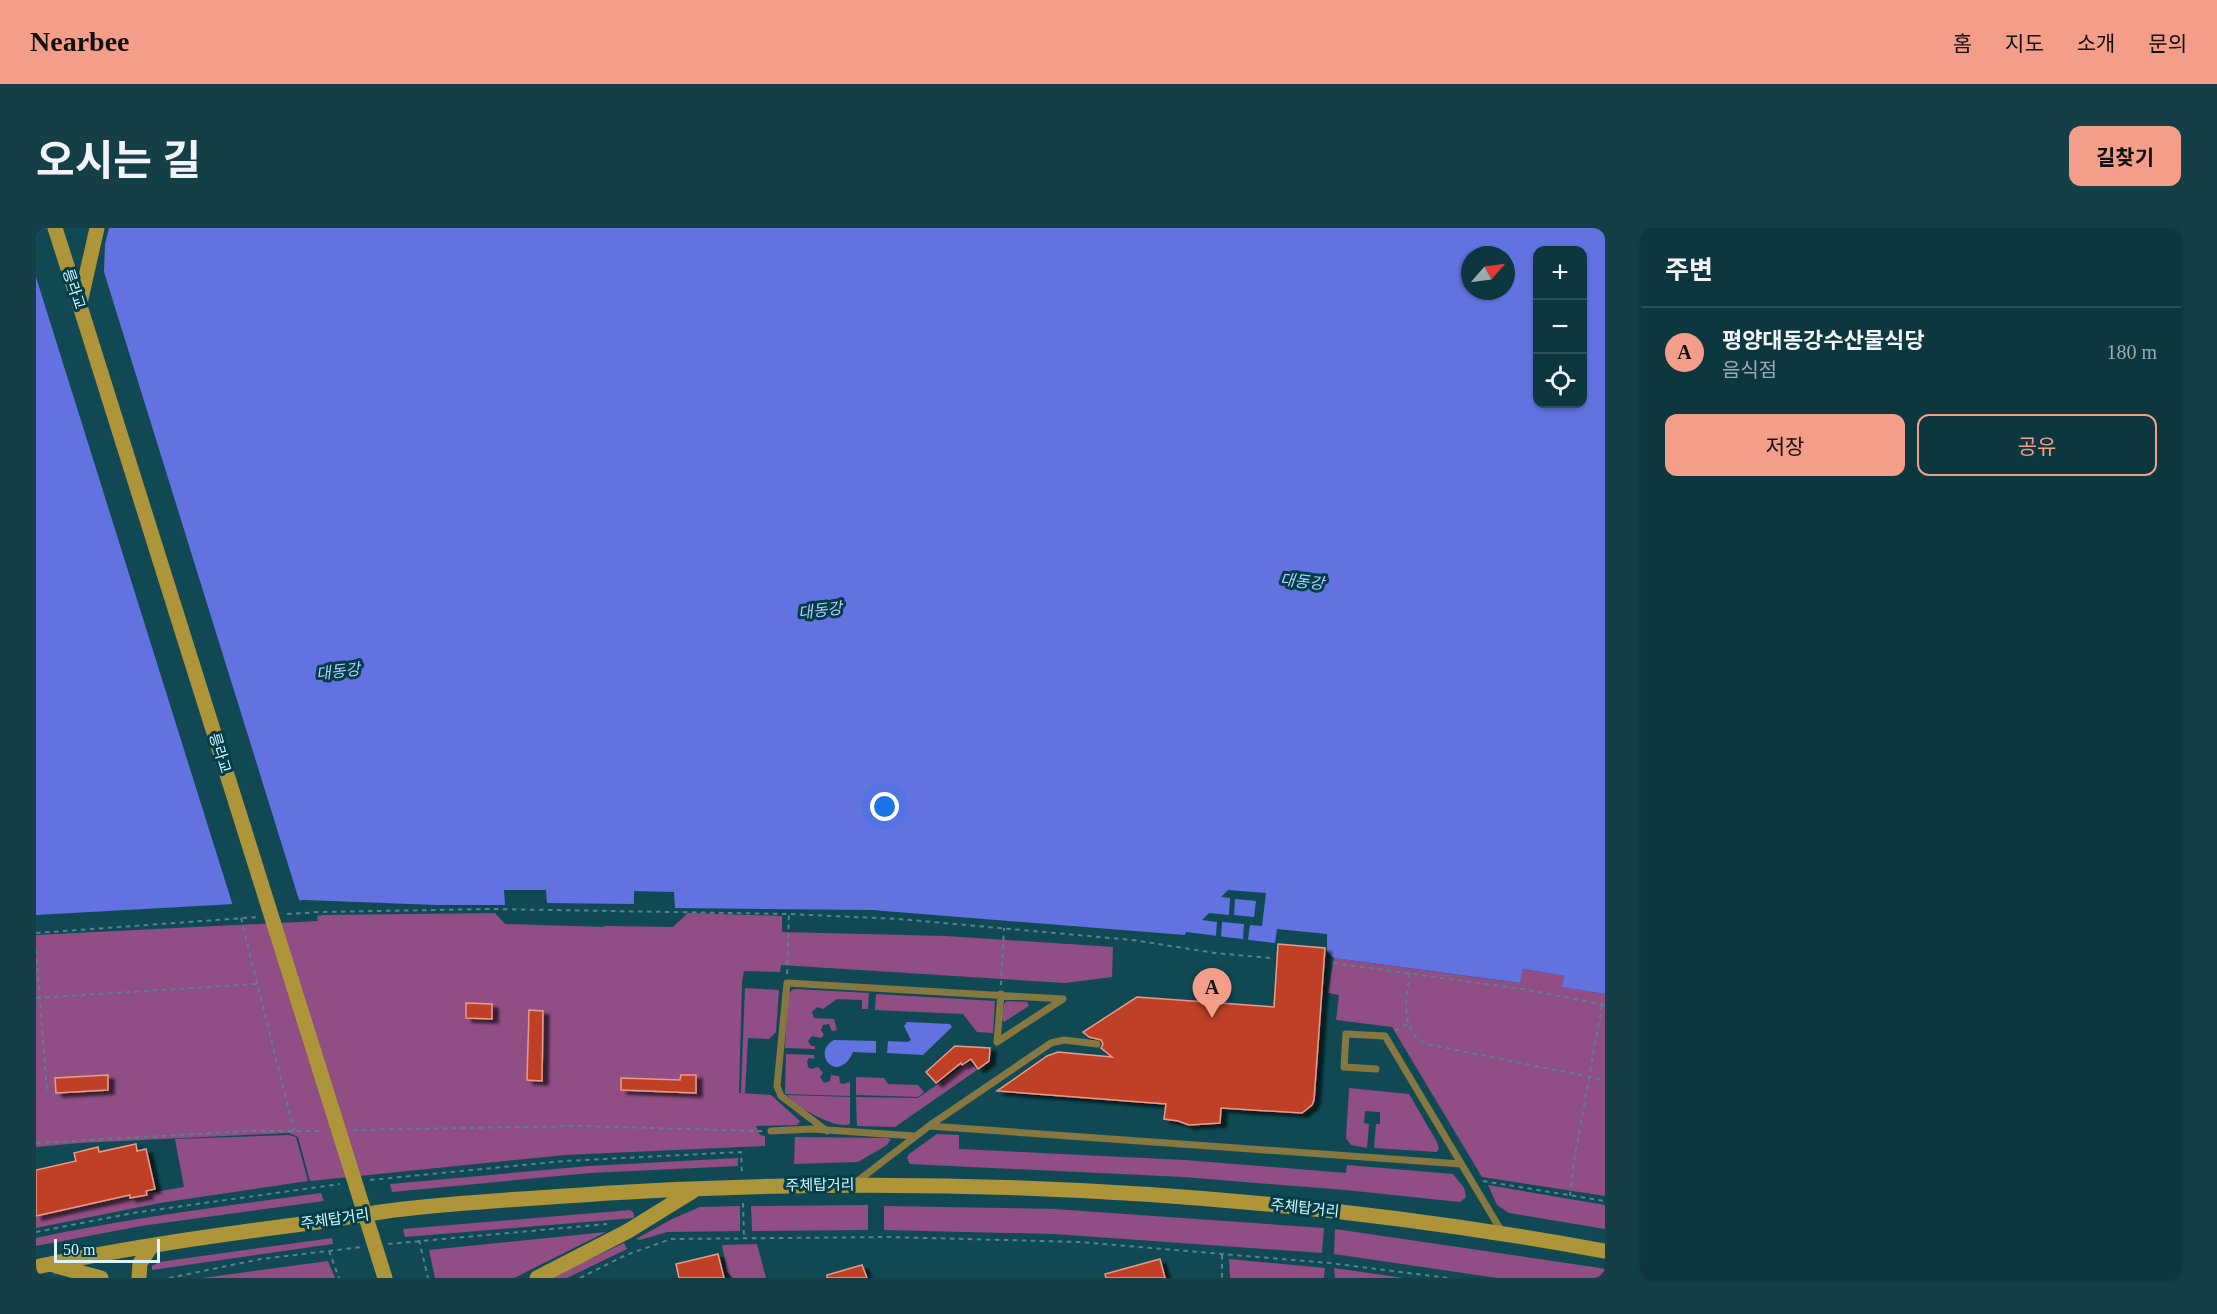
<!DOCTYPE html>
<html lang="ko">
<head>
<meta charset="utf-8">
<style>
  :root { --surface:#0c373f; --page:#153f46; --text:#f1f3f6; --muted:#9aacb0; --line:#2c5159; --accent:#f49e89 }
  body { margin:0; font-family:"Times New Roman","Noto Sans KR",serif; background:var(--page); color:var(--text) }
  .controls { position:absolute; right:18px; top:18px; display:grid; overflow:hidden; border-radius:12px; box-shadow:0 2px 4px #0004 }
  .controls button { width:54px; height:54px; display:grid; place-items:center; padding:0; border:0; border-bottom:2px solid var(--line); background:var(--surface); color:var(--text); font:30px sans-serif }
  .compass { position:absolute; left:1425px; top:18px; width:54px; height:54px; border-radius:50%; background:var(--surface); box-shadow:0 2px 4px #0004; rotate:62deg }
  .scale { position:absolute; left:18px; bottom:15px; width:106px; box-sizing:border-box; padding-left:6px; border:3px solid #daf5fb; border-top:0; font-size:16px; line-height:21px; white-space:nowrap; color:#daf5fb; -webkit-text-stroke:4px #003e49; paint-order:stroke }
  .you { position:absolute; left:849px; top:579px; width:21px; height:21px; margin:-15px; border:4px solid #fff; border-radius:50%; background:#1a73e8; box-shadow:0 0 0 9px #1a73e833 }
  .badge { display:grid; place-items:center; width:39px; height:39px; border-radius:50%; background:var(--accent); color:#111; font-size:20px; font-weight:700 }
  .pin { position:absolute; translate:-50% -50px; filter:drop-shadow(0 2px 3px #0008) }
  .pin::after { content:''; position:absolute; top:32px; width:21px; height:18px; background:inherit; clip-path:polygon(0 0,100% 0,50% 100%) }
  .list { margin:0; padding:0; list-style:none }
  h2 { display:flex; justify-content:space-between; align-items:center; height:78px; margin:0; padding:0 24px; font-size:26px }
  h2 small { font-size:20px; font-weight:400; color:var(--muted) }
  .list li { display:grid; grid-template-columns:39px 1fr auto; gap:18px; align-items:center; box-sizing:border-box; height:90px; padding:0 24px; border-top:2px solid var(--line) }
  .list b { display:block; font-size:22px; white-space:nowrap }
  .list p { margin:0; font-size:20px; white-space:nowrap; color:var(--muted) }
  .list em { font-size:20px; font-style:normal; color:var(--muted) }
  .actions { display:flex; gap:12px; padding:18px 24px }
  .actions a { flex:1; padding:14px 0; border:2px solid var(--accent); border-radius:12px; text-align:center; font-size:21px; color:var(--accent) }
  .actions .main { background:var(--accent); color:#111 }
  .icon { flex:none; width:33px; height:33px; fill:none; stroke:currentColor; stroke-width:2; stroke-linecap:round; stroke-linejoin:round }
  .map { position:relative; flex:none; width:1569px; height:1050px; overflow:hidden; border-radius:12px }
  header { display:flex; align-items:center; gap:36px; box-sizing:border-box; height:84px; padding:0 30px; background:var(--accent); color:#111 }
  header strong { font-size:28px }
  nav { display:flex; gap:33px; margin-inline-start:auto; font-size:21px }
  .intro { display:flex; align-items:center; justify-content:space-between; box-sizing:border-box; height:144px; padding:0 36px }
  h1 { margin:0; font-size:42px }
  .button { padding:15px 27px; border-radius:12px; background:var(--accent); color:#111; font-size:21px; font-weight:700 }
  main { display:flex; gap:36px; padding:0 36px }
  aside { flex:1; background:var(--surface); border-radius:12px; box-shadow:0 2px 4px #0004 }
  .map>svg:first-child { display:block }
  .green { fill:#904e84 }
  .water { fill:#6273e1; fill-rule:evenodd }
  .pier { fill:#104954; fill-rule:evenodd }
  .building { fill:#bf4125; stroke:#e99b88; stroke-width:1.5; filter:url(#shadow) }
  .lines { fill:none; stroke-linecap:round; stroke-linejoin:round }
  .path { stroke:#56848e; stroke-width:2; stroke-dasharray:4.5 4.5; stroke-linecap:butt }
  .lane { stroke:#877842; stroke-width:7 }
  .secondary { stroke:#ae9539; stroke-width:15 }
  .secondary-bridge { stroke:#ae9539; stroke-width:15 }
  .labels { text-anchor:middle; stroke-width:6; stroke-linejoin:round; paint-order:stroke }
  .street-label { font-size:15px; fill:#daf5fb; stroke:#003e49 }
  .water-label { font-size:16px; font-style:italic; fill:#bac8ff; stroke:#003e49 }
</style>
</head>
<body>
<header>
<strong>Nearbee</strong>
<nav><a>홈</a><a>지도</a><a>소개</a><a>문의</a></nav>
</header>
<div class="intro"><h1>오시는 길</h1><a class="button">길찾기</a></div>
<main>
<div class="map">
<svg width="1569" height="1050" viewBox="0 0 1569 1050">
  <defs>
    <filter id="shadow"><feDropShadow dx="6" dy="4" stdDeviation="1.5" flood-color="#0009"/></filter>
  </defs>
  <rect width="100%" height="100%" fill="#104954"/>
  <path class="green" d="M459,685L469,696L568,699L569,698L637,699L652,685L746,688V704L910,708L1077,719L1076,749L1029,755L745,737L744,744L708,743L706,754L703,865L735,867L764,893L761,897L720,898L724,907L729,908V918L529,927L274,953L262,909L253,905L43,915L0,919V707L282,693L281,688L287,687Z
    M1298,730L1483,755L1487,741L1528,748L1527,759L1569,766V968L1446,949L1356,799L1300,792L1303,767L1292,765Z
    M709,760L743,762L740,804L733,811L712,810L709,865H705Z
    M760,761L833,765L832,781H826V772L801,771L787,781L781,779L776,784L778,790L798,791L801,802L796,803L793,796L787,797L785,802L788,807L785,810L776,808L772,813L775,818H779V821L749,820L752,767L756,762Z
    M840,766L959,773L957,805L941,804L927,786L839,782Z
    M971,773L991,774L993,778L968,794L966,791L968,776Z
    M750,826L778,827V831L773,830L771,833L772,839L775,841L782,839L787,845L784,849L788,855L794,853L795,847L803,848L804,855L807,856L814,854V868L749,866Z
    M933,834L941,842L859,899L821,898L820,869L882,870Z
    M820,849L848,850L852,856L882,857L888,864L882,869L820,867Z
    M1313,860L1373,866L1401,914L1403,920L1401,924L1338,920L1340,896H1344V884L1329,883L1328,895L1333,896L1331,920L1315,917L1310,910Z
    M751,867L814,869V896C800,902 760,879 751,867Z
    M901,906L923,907V921L1149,932L1310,945L1311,937L1417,946L1428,960L1430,969L1424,974L1309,962L1147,949L874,936L871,930L873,926Z
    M252,907L260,909L272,953L124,975L0,1000V989L92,969L94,972L112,967L113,965L148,959L139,911Z
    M759,909L851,910L855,911L851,917L822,934L758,936Z
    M702,930V938L554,945L356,964L354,956L553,938Z
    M1452,957L1569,977V1001L1473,985L1461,977Z
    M285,965L288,973L105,998L0,1018V1010C94,990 190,978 285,965Z
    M832,977V1002L716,1003L715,978Z
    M704,978V1003L631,1004L604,1012L600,1011L636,991L664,979Z
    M848,978L1018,981L1288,1000L1286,1025L1018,1006L848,1002Z
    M594,982L598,985V990L369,1009L367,1001Z
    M1299,1001L1564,1040L1569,1041V1050H1461L1298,1026Z
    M570,1004L478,1050H399L393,1022Z
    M296,1010L297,1016L116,1042V1038L123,1034Z
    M588,1015L591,1021L531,1050H514Z
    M721,1016L730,1050H697L691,1044L686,1017Z
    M1193,1031L1289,1040L1288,1050H1194Z
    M292,1033L299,1050H166Z
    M1298,1040L1368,1050H1299Z"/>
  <path class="water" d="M0,0H1569V766L1526,759L1528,748L1487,741L1484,755L1298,730L1291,724V706L1241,701L1239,715L1150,704L1149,707L836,682L639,680L638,664L598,663V676L511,675L510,662H468L469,677H401L269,672L0,687ZM1502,22H1546V176H1502ZM1434,27H1470V63H1434Z
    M871,794L914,796L916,799L887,827L851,825L852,813L872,814L875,812L868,798Z
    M798,812L840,813V825L817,824C802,858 774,825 798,812Z"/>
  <path class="pier" d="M0,0H73L69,16L68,44L264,675L197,678L0,49Z
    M1192,662L1230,665L1226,698L1214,697L1212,712L1207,711L1208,696L1186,694L1185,709L1180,708L1181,694L1166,692L1173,685L1193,687L1194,670L1185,669ZM1199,671L1220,673L1218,689L1198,687Z"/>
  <path class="building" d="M1242,716L1289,720L1278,872L1276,877L1266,885L1185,880L1184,895L1153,897L1142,893L1128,891L1130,876L961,863L1011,828L1022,824L1076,829L1065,820L1067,816L1065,812L1053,809L1047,804L1101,769L1238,779Z
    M430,775L456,776V791L430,790Z
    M493,782L507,783L506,853L491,852Z
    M919,818L954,820L953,833L942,841L935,831L926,837L925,835L900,855L890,844Z
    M72,847V862L20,865L19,850Z
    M645,847H660V865L585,862V850L644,852Z
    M100,916L101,923L110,921L119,961L110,963L111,967L94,970V967L0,988V942L40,933L38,925L62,919L63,924Z
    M682,1026L688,1050H643L640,1036Z
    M1124,1031L1129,1050H1070L1069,1046Z
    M826,1037L831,1050H791V1047Z"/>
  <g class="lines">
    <path class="path" d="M251,686L284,684L456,681L753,686L863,691L1097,712L1179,725L1234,730
      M205,690L258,903
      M0,705L222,689
      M0,722L11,864
      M1297,735L1487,761L1569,777
      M1374,745C1370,769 1363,805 1391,816L1569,852
      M751,746L753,686
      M965,757L968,700
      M0,770L220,756
      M1359,803L1373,795
      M317,902L542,898L726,903
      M0,915L213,903H288
      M334,952L528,933L705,924L706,945
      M1447,953L1569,973
      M1534,968L1538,933L1566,777
      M707,975L708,1011
      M0,1004L97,985L304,956
      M383,1012L392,1050
      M352,1016L571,996
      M293,1023L303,1050
      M1186,1027V1050
      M133,1050L225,1031L326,1019
      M544,1050L590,1027L635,1011L853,1009L1044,1014L1293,1035L1412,1050"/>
    <path class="lane" d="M1340,841L1308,839L1310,806L1349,808L1466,1004
      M893,898L1015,815L1028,812L1061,816
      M735,903L776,901L879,908
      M791,903L745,868L741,858L751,755L1027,771L961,814L965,766
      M819,955L893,898L1425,936"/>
    <path class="secondary" d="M19,0L44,78
      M44,75L61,0
      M20,1038L65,1050
      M0,1039C93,1019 188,1006 282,994C311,990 339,984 368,981C436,973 505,970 574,965C907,945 1240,963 1569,1023
      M103,1050L104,1035L115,1019
      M501,1050L592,1003L660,961"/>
    <path class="secondary-bridge" d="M44,78L349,1050"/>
  </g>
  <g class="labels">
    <g class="street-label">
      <text transform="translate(38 61) rotate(72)" y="5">릉라교</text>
      <text transform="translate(184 525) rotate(73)" y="5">릉라교</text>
      <text transform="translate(784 957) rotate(-1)" y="5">주체탑거리</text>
      <text transform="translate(1269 980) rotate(6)" y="5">주체탑거리</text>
      <text transform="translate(299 991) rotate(-8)" y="5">주체탑거리</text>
    </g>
    <g class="water-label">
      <text transform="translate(1266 353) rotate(6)" y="6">대동강</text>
      <text transform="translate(784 382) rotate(-7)" y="6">대동강</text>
      <text transform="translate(302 443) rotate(-7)" y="6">대동강</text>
    </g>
  </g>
</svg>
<div class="controls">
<button>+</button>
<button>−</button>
<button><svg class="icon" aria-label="locate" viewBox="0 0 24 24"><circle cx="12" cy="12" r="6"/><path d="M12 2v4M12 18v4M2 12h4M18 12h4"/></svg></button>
</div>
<svg class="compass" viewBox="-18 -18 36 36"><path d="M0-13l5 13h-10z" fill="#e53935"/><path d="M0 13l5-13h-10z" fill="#9aacb0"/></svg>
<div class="scale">50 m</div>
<div class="you"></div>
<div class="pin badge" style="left:1176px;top:790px">A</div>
</div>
<aside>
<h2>주변<small></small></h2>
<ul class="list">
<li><span class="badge">A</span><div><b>평양대동강수산물식당</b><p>음식점</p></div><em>180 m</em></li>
</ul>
<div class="actions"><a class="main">저장</a><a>공유</a></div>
</aside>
</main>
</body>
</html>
